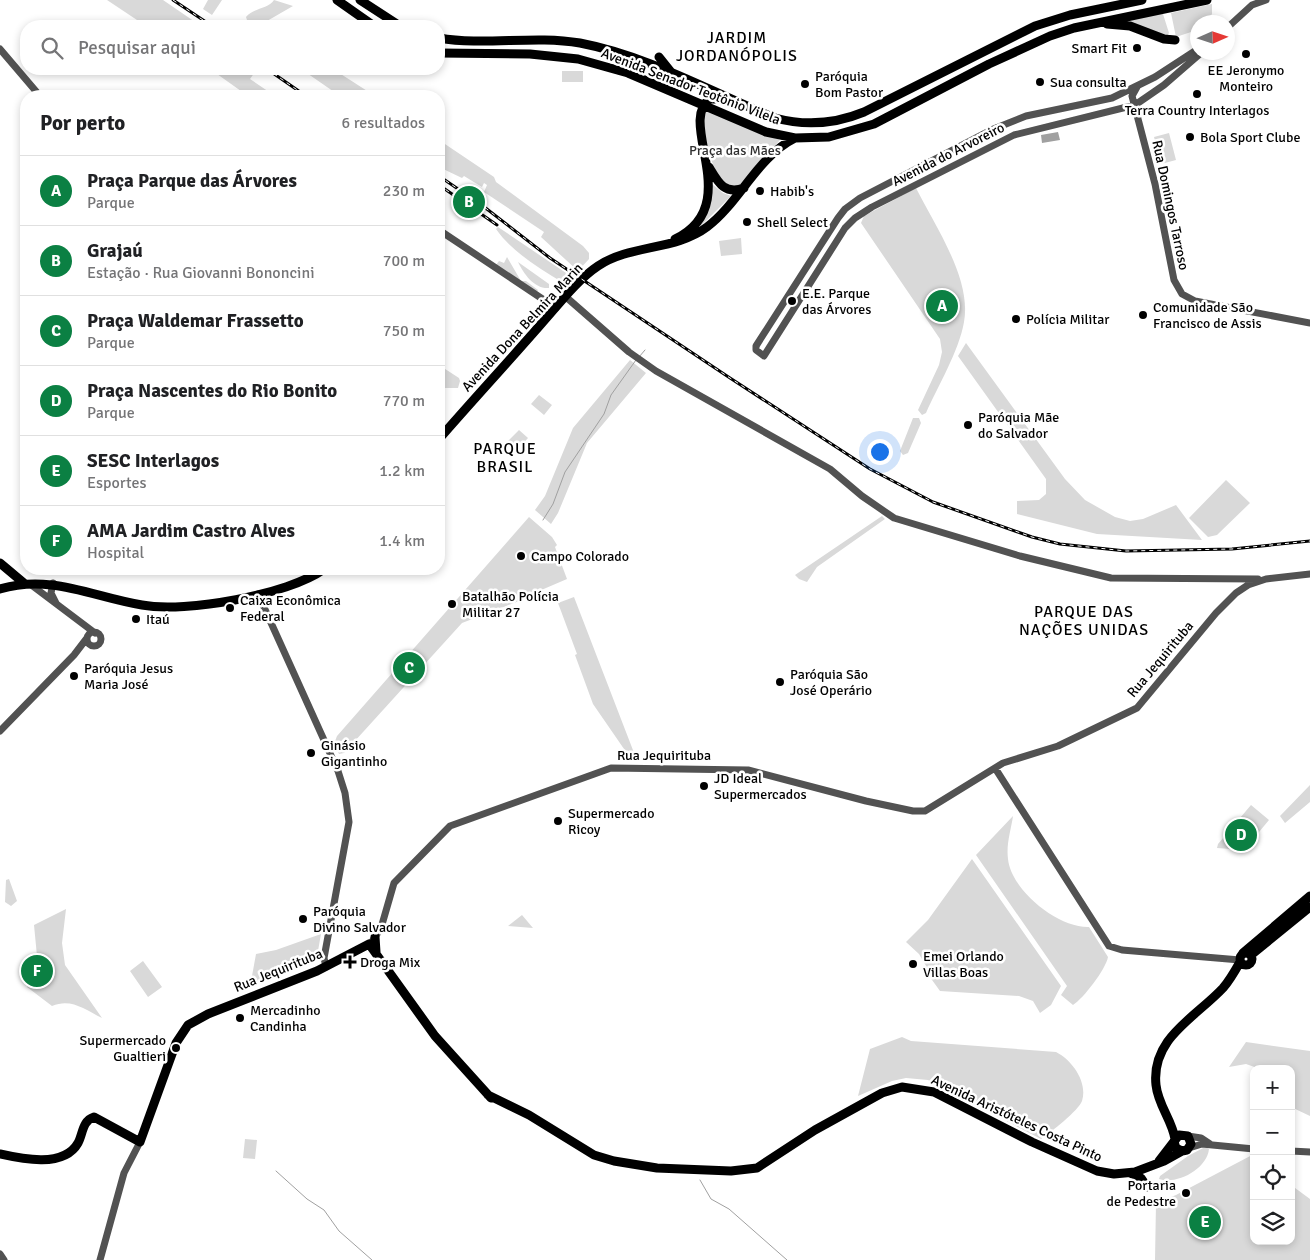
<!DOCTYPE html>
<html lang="pt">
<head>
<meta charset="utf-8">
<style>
  :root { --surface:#fff; --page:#f6f6f6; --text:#202124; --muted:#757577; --line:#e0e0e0; --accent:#0b8043 }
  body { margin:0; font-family:Signika,sans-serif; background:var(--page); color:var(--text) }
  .controls { position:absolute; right:15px; bottom:15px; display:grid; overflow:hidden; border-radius:10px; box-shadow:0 2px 8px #0003 }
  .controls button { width:45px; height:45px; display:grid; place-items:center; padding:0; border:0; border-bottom:1px solid var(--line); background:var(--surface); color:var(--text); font:25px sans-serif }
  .compass { position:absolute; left:1190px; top:15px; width:45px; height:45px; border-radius:50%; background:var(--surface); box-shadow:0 2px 8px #0003; rotate:87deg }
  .you { position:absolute; left:879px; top:451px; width:18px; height:18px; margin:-12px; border:4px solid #fff; border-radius:50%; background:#1a73e8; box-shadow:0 0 0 8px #1a73e833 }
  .badge { display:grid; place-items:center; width:32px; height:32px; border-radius:50%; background:var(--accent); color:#fff; font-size:16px; font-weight:700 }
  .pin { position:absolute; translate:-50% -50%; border:2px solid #fff; box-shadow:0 1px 5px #0006 }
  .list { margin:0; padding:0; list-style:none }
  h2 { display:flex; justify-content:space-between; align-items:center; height:65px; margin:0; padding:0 20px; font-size:21px }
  h2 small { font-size:16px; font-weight:400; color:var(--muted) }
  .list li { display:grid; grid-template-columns:32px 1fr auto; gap:15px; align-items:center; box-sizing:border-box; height:70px; padding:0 20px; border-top:1px solid var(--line) }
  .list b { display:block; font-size:19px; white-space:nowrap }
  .list p { margin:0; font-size:16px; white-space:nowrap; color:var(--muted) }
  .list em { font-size:16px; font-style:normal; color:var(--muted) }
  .icon { flex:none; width:28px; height:28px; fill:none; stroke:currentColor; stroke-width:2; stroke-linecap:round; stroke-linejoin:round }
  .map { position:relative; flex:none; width:1310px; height:1260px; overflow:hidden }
  .search { position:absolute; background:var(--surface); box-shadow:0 2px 8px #0003; left:20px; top:20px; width:425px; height:55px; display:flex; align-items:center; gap:12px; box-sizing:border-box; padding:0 18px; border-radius:20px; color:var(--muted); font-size:19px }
  .panel { position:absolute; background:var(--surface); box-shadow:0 2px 8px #0003; left:20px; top:90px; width:425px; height:485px; border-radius:20px }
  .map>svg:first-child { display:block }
  .green { fill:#d9d9d9 }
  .water { fill:#a0a0a0 }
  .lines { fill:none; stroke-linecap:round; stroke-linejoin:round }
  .stream { stroke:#a0a0a0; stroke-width:1 }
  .minor { stroke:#525252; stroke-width:7 }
  .major { stroke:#000; stroke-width:9 }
  .rail-casing { stroke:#000; stroke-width:3 }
  .rail { stroke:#fff; stroke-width:1; stroke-dasharray:4; stroke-linecap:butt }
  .poi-dot { fill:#000; stroke:#fff; stroke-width:2 }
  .labels { text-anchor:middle; stroke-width:5; stroke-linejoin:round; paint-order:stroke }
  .poi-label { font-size:14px; fill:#000; stroke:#fff; text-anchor:start }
  .street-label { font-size:14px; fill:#000; stroke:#fff }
  .park-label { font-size:14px; fill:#303030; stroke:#fff }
  .quarter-label { font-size:16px; letter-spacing:1px; fill:#000; stroke:#fff }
</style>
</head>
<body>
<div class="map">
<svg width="1310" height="1260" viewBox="0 0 1310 1260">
  <rect width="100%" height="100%" fill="#fff"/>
  <path class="green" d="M107,0H163L201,26H146Z
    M208,0H222L212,15L203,9Z
    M274,0L293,6L267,21L274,26H249L246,17C253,8 268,9 274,0Z
    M1212,4V14L1206,22H1198L1197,30L1176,37L1171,13Z
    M1157,12L1163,14L1169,33L1166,37L1123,22Z
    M210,69H257L250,79L275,96H248Z
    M301,69H333L375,96H340Z
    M562,71H583V82H562Z
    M706,110L780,140L737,188L719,180L701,133Z
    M1169,133L1176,160L1161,164L1154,137Z
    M439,140L494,177L496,182L583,246L589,253V259L578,271L541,237L544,232L484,192L487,185L484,183L482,187L464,176L462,178L439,167Z
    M712,184L723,193L731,196L699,228L697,227Z
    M916,188C935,226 972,279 964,322C959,351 938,386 926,413L922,415L918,410L939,365L942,352L940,339L861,223L864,216Z
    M498,227L572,277L567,283L562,282C539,268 512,252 496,229Z
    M741,238L742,254L721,256L719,241Z
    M507,257L521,281H526L538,290L537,292L496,265L499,261L504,263Z
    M518,262L549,284V288C534,289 524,274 518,262Z
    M966,343L1065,479L1085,500L1115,517L1130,521L1143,519L1176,505L1202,540L1097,534L1017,514V501L1039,500L1046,494V479L958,356Z
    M630,360L646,373L587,443L558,513L551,524L535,510L545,496L573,428Z
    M439,365L459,378L460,381L458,388H439Z
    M539,395L552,405L544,415L531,404Z
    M913,418H919L921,423L908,453L903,455L900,451Z
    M519,430L528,438L517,450L508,441Z
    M1226,480L1250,503L1217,535L1208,537L1189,518Z
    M882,516L885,519L817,567L807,582L799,579L795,575Z
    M529,517L552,537L557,545L555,547L567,579L532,594V596L462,623L344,753L339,754L334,744L337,736Z
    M574,597L636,758L633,762L593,704L575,655L577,654L558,603Z
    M1310,785V802L1285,823L1280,816Z
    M1251,805L1269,820L1244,850L1217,848L1218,844Z
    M1013,816C1011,830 1006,844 1008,859C1011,890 1058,928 1089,927L1108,957C1106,969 1083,999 1073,1005L1061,995L1067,986L976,855Z
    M972,859L1061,986L1051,1005L1040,1013L1033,1001L1019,996L940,991L927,973L929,971L919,954L906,942L928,920Z
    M9,879L17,901L11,906L5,902L6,880Z
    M66,909L62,943L65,965L102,1018C84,1009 71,998 52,1006L27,987L37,956L34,925Z
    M522,915L533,928L508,926Z
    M321,934L316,962L250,987L256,954L276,950Z
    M143,961L162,987L148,997L130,971Z
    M902,1037L911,1041L1056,1052C1072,1060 1088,1082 1082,1101C1079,1110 1050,1133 1041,1139L928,1080L906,1078L892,1081L858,1096L870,1049Z
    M1246,1042L1310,1051V1116L1291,1107V1069H1260L1246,1064L1229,1067Z
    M245,1139L257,1140L255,1159L243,1158Z
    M1205,1147L1209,1149C1207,1169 1177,1185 1159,1179L1160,1176L1188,1156Z
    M1254,1154V1241H1291V1185L1310,1199V1260H1155L1156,1203L1176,1195Z"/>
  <path class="water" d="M1058,132L1060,140L1042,143L1041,135Z"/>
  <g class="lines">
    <path class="stream" d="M639,357L645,350
      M543,520L553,504L565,472L604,414L611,395L636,360
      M276,1171L307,1199L324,1210L339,1231L372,1260
      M700,1180L711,1199L729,1209L787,1260"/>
    <path class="minor" d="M1228,27L1252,5L1266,0
      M0,49L40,96
      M1198,49L1155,77L1112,98L1026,116L991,130L860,198L845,209L838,218L756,346V350L764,356L845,228L855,218L872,207L1014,135L1135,105L1164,85L1202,52
      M1137,87L1132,96L1155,184L1174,280L1182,294L1195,301L1310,323
      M439,230L556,308
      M566,297L629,352L656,371L830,469L862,496L894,518L1020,556L1111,578L1258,579
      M53,583L51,593L56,603
      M30,584L95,633
      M258,594L338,771L345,793L349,822L324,958L326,967
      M87 639a7 7 0 1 1 14 0a7 7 0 1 1-14 0Z
      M0,731L74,655L87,638
      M995,768L1109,946L1122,950L1240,960
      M373,940L381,928L394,883L450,826L611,768L748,770L866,801L913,811H925L1003,763L1058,746L1137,708L1216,613L1236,593L1248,585L1266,579L1310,574
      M1188,1136L1201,1138L1210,1144
      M1189,1148L1202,1144L1254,1149
      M1291,1151L1310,1152
      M0,1254L4,1260
      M100,1260L124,1173L140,1142"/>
    <path class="major" d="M337,0L374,26
      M360,0L400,26
      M1107,24L1130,26L1164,39L1175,40
      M439,38C485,46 533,35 580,43C648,56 711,92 775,118C805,126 835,124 864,112L1035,26L1070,15L1142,0
      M439,53L530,54L578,59L628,73L766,132L795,138L829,137L874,124L989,64L1050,36L1074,28L1207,0
      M659,57L671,72
      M709,167C718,182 724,195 744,188
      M675,239C746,205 676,122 710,99H723
      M439,439C473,400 508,362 542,323C559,304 577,280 598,266C631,244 675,251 707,227C740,202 757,157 795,138
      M0,563L25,584
      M0,589C51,574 93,597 142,605C186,613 288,595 324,569
      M375,937L376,952
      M1240 959a6 6 0 1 1 12 0a6 6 0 1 1-12 0Z
      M1243,953L1310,896
      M1251,955L1310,907
      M488,1095L529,1115L594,1155L614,1161L657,1168L731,1171L757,1168L815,1130L882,1093L902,1087L934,1092L1032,1142L1097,1171L1114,1174L1135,1172L1164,1161L1182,1151
      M1175,1139C1172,1120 1158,1105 1156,1085C1151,1038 1195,1018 1223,988C1230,980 1235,971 1240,962
      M0,1154C22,1159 64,1168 78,1143C83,1134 82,1121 94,1117L140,1142L176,1043L188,1025L208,1014L317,971L369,944L435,1036L491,1098
      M1159,1161L1179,1135L1188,1136L1191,1144L1187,1150L1182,1151L1176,1148L1174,1142
      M1130,1173L1141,1178L1147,1187"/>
    <defs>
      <path id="rail" d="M173,0L212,26
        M267,69L306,96
        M439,176L483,206L550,258L730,378L870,469L933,502L1032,537L1060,544L1126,551L1232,549L1310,541
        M439,185L497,225"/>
    </defs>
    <use href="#rail" class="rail-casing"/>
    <use href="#rail" class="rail"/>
  </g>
  <g class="poi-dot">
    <circle cx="1137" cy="48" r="5"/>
    <circle cx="1246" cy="54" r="5"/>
    <circle cx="1040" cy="82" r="5"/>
    <circle cx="805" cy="84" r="5"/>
    <circle cx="1197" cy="94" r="5"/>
    <circle cx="1190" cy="137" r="5"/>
    <circle cx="760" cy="191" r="5"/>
    <circle cx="747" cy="222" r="5"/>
    <circle cx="792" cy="301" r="5"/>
    <circle cx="1143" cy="315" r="5"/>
    <circle cx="1016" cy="319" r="5"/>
    <circle cx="968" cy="425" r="5"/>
    <circle cx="521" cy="556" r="5"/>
    <circle cx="452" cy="604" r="5"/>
    <circle cx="230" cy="608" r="5"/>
    <circle cx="136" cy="619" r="5"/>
    <circle cx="74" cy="676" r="5"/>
    <circle cx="780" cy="682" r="5"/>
    <circle cx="311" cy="753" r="5"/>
    <circle cx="704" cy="786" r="5"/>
    <circle cx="558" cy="821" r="5"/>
    <circle cx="303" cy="919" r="5"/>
    <path d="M347.5 954.5h5v5h5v5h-5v5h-5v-5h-5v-5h5z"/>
    <circle cx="913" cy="964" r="5"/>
    <circle cx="240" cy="1018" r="5"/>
    <circle cx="176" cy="1048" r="5"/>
    <circle cx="1186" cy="1193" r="5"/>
  </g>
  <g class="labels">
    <g class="poi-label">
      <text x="1127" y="53" text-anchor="end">Smart Fit</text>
      <text x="1246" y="75" text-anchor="middle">EE Jeronymo<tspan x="1246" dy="16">Monteiro</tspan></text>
      <text x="815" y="81">Paróquia<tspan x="815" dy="16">Bom Pastor</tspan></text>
      <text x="1050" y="87">Sua consulta</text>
      <text x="1197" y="115" text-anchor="middle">Terra Country Interlagos</text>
      <text x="1200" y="142">Bola Sport Clube</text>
      <text x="770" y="196">Habib's</text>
      <text x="757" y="227">Shell Select</text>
      <text x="802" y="298">E.E. Parque<tspan x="802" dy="16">das Árvores</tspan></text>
      <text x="1153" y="312">Comunidade São<tspan x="1153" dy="16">Francisco de Assis</tspan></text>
      <text x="1026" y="324">Polícia Militar</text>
      <text x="978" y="422">Paróquia Mãe<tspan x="978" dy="16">do Salvador</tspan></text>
      <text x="531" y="561">Campo Colorado</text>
      <text x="462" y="601">Batalhão Polícia<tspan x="462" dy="16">Militar 27</tspan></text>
      <text x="240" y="605">Caixa Econômica<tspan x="240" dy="16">Federal</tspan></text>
      <text x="146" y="624">Itaú</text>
      <text x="84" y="673">Paróquia Jesus<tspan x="84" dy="16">Maria José</tspan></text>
      <text x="790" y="679">Paróquia São<tspan x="790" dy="16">José Operário</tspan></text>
      <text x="321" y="750">Ginásio<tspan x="321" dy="16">Gigantinho</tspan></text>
      <text x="714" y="783">JD Ideal<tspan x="714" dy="16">Supermercados</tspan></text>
      <text x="568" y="818">Supermercado<tspan x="568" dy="16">Ricoy</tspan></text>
      <text x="313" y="916">Paróquia<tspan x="313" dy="16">Divino Salvador</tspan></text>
      <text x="923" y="961">Emei Orlando<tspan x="923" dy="16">Villas Boas</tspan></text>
      <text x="360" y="967">Droga Mix</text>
      <text x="250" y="1015">Mercadinho<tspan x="250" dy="16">Candinha</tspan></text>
      <text x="166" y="1045" text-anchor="end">Supermercado<tspan x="166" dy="16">Gualtieri</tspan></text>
      <text x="1176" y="1190" text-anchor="end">Portaria<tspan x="1176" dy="16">de Pedestre</tspan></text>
    </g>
    <g class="street-label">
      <text transform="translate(691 86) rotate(21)" y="5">Avenida Senador Teotônio Vilela</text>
      <text transform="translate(948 154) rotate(-27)" y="5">Avenida do Arvoreiro</text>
      <text transform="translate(1171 205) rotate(78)" y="5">Rua Domingos Tarroso</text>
      <text transform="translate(522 327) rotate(-47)" y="5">Avenida Dona Belmira Marin</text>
      <text transform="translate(1160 659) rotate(-50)" y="5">Rua Jequirituba</text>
      <text x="664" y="760">Rua Jequirituba</text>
      <text transform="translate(278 970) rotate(-22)" y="5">Rua Jequirituba</text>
      <text transform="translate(1017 1118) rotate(25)" y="5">Avenida Aristóteles Costa Pinto</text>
    </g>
    <g class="park-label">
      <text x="735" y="155">Praça das Mães</text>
    </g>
    <g class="quarter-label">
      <text x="737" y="43">JARDIM<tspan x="737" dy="18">JORDANÓPOLIS</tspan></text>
      <text x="505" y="454">PARQUE<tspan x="505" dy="18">BRASIL</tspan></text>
      <text x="1084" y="617">PARQUE DAS<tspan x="1084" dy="18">NAÇÕES UNIDAS</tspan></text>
    </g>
  </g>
</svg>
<div class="controls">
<button>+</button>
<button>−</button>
<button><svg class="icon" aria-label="locate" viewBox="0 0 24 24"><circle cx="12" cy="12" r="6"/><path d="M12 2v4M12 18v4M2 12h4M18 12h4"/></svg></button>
<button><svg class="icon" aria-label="layers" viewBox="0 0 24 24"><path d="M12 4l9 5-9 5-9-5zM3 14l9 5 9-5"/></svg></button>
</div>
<svg class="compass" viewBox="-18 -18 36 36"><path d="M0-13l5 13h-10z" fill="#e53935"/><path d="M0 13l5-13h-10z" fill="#757577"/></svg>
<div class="you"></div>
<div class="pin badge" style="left:942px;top:306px">A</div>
<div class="pin badge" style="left:469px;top:202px">B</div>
<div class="pin badge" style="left:409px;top:668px">C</div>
<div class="pin badge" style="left:1241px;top:835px">D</div>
<div class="pin badge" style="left:1205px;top:1222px">E</div>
<div class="pin badge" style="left:37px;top:971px">F</div>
<div class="search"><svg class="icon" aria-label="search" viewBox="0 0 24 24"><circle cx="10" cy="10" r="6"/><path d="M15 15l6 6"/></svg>Pesquisar aqui</div>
<section class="panel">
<h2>Por perto<small>6 resultados</small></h2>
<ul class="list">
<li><span class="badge">A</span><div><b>Praça Parque das Árvores</b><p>Parque</p></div><em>230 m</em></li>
<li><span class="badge">B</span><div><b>Grajaú</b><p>Estação · Rua Giovanni Bononcini</p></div><em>700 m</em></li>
<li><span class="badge">C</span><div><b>Praça Waldemar Frassetto</b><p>Parque</p></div><em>750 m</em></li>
<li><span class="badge">D</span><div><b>Praça Nascentes do Rio Bonito</b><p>Parque</p></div><em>770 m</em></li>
<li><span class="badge">E</span><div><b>SESC Interlagos</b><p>Esportes</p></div><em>1.2 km</em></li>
<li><span class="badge">F</span><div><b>AMA Jardim Castro Alves</b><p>Hospital</p></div><em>1.4 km</em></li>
</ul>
</section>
</div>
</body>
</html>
